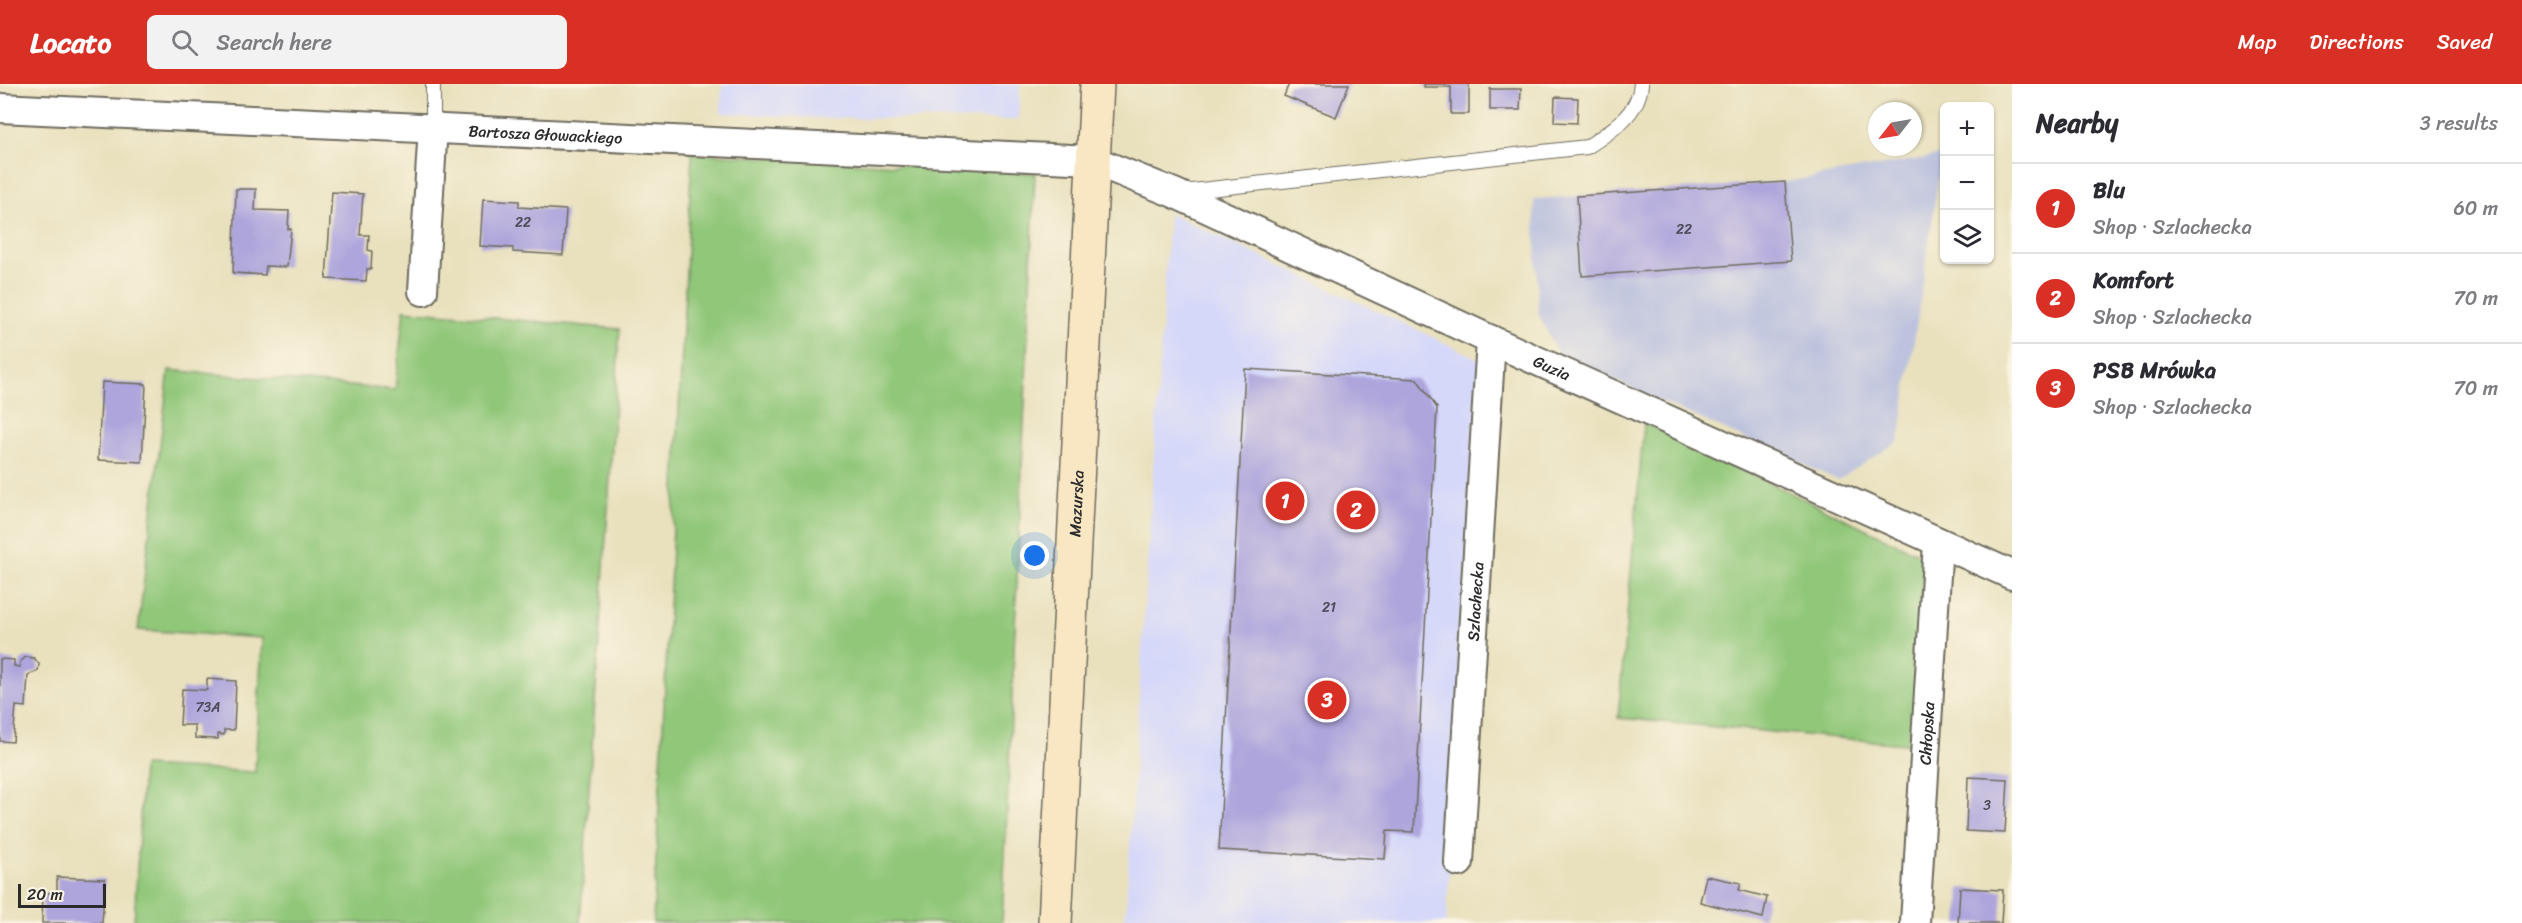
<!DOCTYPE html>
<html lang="en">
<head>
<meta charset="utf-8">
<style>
  :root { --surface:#fff; --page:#f2f2f3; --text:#2b2b33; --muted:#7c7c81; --line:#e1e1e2; --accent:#d93025 }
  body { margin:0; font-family:Sriracha,sans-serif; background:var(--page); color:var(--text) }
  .controls { position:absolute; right:18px; top:18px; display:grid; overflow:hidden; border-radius:9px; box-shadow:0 2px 4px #0004 }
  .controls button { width:54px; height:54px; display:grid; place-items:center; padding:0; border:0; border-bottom:2px solid var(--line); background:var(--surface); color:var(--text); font:30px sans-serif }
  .compass { position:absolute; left:1868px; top:18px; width:54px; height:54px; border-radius:50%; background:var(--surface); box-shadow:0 2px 4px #0004; rotate:239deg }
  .scale { position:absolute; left:18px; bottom:15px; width:88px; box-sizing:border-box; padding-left:6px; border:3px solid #2b2b2b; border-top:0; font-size:16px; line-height:21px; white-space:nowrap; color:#2b2b2b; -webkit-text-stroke:4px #fcf5e5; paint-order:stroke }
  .you { position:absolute; left:1035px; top:472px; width:21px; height:21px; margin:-15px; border:4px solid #fff; border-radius:50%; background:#1a73e8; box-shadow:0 0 0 9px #1a73e833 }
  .badge { display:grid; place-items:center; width:39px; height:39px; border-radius:50%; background:var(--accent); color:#fff; font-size:20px; font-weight:700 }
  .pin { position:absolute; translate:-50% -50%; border:3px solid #fff; box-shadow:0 2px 6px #0006 }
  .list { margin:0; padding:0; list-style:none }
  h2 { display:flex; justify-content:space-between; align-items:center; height:78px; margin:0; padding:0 24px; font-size:26px }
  h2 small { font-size:20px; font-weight:400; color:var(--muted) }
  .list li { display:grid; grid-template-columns:39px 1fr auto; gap:18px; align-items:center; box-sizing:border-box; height:90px; padding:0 24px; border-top:2px solid var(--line) }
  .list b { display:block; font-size:22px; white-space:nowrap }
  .list p { margin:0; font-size:20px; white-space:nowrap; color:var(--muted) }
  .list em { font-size:20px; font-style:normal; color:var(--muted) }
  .icon { flex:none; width:33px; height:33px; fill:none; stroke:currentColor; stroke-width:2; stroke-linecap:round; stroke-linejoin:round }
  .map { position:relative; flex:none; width:2012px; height:839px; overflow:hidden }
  header { display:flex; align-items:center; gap:36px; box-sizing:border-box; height:84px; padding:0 30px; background:var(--accent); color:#fff }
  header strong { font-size:28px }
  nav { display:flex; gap:33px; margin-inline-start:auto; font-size:21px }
  .search { width:420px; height:54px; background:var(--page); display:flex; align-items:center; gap:15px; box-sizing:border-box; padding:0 21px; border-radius:9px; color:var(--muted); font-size:22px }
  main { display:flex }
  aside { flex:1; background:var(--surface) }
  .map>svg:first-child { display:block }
  .built { fill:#d5d8f9 }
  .industrial { fill:#bdc3de }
  .green { fill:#91c779; stroke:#5e7952; stroke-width:1.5 }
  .building { fill:#ada5dc }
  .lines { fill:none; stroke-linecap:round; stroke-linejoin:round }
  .lane-casing { stroke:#6e6b5e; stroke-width:16 }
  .street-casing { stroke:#6e6b5e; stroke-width:32 }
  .secondary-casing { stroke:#6e6b5e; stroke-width:36 }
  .lane { stroke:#fff; stroke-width:14 }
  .street { stroke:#fff; stroke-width:28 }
  .secondary { stroke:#f9e7c3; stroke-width:33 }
  .labels { text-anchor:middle; stroke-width:4.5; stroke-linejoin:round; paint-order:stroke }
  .number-label { font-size:14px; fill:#4c4a57 }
  .street-label { font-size:16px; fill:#2b2b2b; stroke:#fcf5e5 }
</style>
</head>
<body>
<header>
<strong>Locato</strong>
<div class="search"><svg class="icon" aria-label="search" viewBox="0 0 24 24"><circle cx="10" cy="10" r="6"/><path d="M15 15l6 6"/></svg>Search here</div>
<nav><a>Map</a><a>Directions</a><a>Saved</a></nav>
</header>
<main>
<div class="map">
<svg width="2012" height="839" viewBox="0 0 2012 839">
  <rect width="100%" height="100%" fill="#fcf5e5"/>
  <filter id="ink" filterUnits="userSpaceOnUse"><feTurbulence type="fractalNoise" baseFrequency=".0167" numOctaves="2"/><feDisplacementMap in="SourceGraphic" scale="12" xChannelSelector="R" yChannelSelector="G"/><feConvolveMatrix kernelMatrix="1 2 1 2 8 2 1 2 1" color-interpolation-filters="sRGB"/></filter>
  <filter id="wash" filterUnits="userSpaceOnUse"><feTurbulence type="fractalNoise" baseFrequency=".008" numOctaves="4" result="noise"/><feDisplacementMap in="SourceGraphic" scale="24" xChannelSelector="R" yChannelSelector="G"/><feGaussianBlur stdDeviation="1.35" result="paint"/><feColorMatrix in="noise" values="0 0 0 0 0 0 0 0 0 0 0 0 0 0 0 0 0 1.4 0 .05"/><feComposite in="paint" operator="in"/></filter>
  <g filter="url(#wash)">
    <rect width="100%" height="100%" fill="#e9e1be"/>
    <path class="built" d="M722,0H1020L1018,36L818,34L721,29Z
      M1169,129L1483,277L1446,839H1125Z"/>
    <path class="industrial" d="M1942,71L1899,357L1838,396L1559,272L1538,229L1534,115L1785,98Z"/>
    <path class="green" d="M692,69L1035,89L1002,839H653Z
      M404,226L620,245L580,839H134L143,682L255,688L262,554L138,546L169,286L395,306Z
      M1644,339L1923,472L1914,661L1618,634Z"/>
    <g id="blocks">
      <path class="building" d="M1289,0H1349L1336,33L1284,12Z
        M1424,0H1469V30H1451V3H1424Z
        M1490,5H1521L1520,26H1490Z
        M1555,13L1578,14L1577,39L1554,38Z
        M1785,98L1791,177L1582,192L1577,112Z
        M236,105H256L255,126L289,127L288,145H291L287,183L266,182L265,191L233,189Z
        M332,108L363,110L360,151H369L368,166L372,167L371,185H367L366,197L326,195Z
        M483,115L519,117V123L566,126L563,171L513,168V164L480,162Z
        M1245,285L1417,295L1437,324L1414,748L1387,747L1385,775L1219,766Z
        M102,298L146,300L142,378L98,376Z
        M26,573L34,574L39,580L38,587L28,591L26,623L16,622L13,658L0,657V575L14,576V582L20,583V578Z
        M207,595L236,597L234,646H224V651L218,650V655L195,654V641H180L182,605L207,606Z
        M1968,693L2008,695L2005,749L1966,747Z
        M1706,792L1741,799L1739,806L1767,813L1763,834L1700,818Z
        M57,793L105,795L102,839H42L43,809H57Z
        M1960,804L2003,806L2001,839H1958Z"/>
    </g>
  </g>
  <g filter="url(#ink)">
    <use href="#blocks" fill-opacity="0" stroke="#6e6b5e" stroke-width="1.5"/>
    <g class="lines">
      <defs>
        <path id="lane" d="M433,0V42
          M1183,108L1587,63C1610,48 1639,30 1641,0"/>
        <g id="street">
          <path id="s1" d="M0,24L1092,76L1174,109L1491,256L2012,491"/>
          <path d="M423,207L433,42"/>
          <path id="s2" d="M1459,778L1491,256"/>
          <path id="s3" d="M1915,839L1938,458"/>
        </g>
        <g id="secondary">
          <path id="s4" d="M1055,839L1097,0"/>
        </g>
      </defs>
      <use href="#lane" class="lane-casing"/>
      <use href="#street" class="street-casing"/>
      <use href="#secondary" class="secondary-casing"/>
      <use href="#lane" class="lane"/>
      <use href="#street" class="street"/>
      <use href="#secondary" class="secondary"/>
    </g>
  </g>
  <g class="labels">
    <g class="number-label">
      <text x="523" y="143">22</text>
      <text x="1684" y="150">22</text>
      <text x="1329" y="528">21</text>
      <text x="208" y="628">73A</text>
      <text x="1987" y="726">3</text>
    </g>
    <g class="street-label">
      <text dy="6" stroke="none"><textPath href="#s1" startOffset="546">Bartosza Głowackiego</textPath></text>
      <text dy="6" stroke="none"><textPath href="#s1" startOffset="1598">Guzia</textPath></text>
      <text dy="6" stroke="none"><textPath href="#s4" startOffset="420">Mazurska</textPath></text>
      <text dy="6" stroke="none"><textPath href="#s2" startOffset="261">Szlachecka</textPath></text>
      <text dy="6" stroke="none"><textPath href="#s3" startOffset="190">Chłopska</textPath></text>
    </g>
  </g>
</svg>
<div class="controls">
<button>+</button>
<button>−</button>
<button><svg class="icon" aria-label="layers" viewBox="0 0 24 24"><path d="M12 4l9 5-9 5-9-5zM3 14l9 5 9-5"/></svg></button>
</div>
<svg class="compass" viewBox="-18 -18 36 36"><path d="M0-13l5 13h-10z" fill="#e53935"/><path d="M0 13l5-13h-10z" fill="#7c7c81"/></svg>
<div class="scale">20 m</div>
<div class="you"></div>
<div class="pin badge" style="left:1285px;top:417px">1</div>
<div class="pin badge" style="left:1356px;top:426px">2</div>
<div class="pin badge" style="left:1327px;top:616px">3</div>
</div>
<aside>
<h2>Nearby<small>3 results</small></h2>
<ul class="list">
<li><span class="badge">1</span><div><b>Blu</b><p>Shop · Szlachecka</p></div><em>60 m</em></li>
<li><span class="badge">2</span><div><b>Komfort</b><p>Shop · Szlachecka</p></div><em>70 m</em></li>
<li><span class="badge">3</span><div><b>PSB Mrówka</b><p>Shop · Szlachecka</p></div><em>70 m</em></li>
</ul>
</aside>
</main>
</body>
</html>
